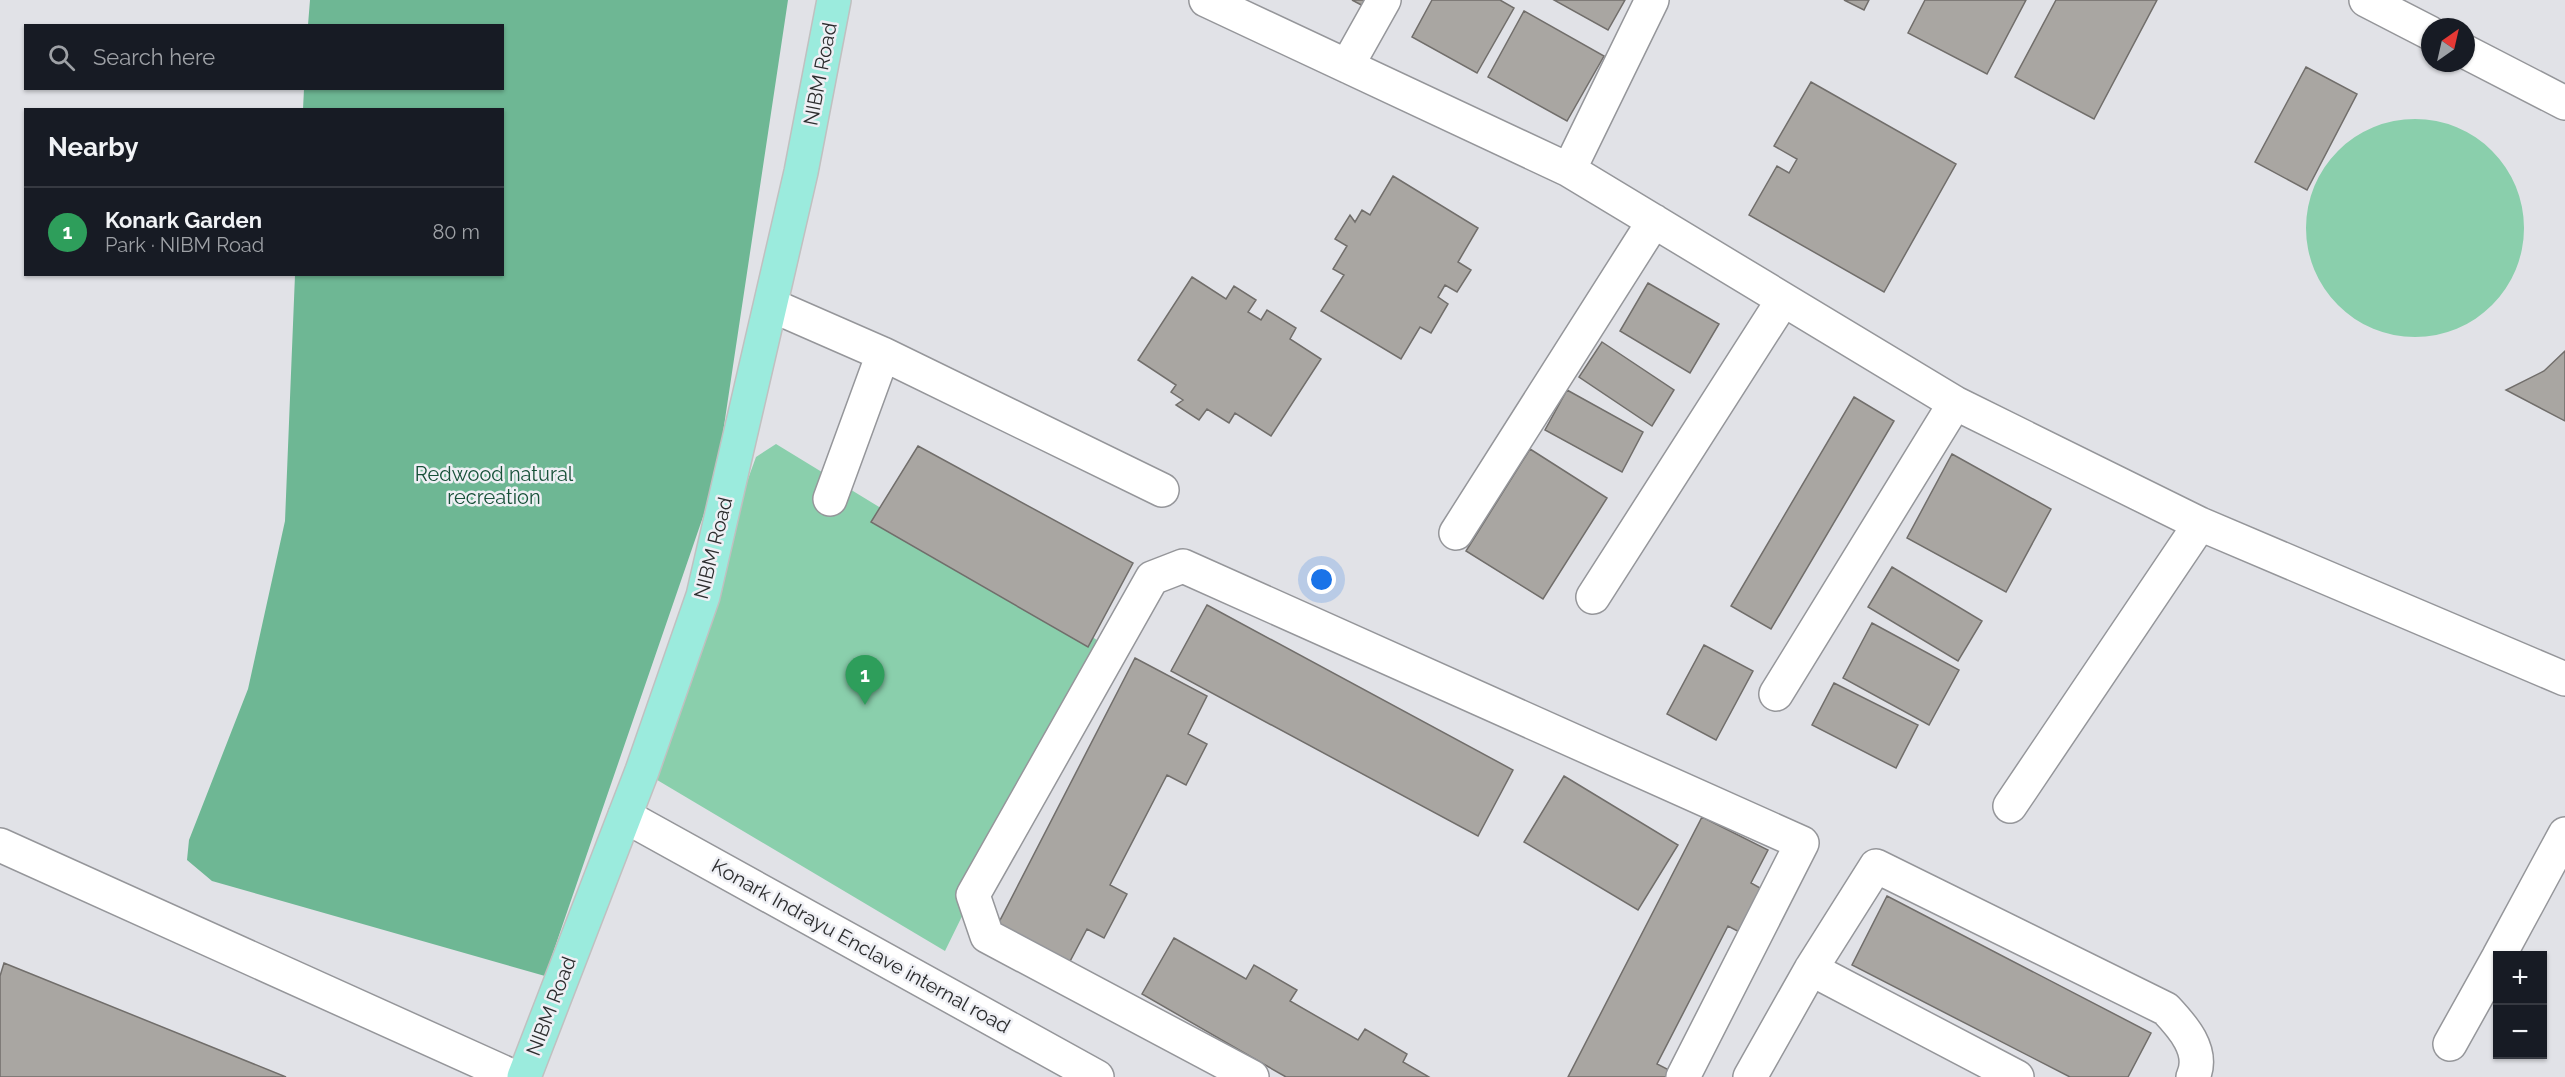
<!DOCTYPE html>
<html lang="en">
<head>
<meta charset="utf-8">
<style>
  :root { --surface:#171b24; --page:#20242c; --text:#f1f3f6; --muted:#9ea1a6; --line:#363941; --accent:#d93025 }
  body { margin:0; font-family:Raleway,sans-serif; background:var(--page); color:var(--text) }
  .controls { position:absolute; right:18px; bottom:18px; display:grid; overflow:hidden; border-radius:0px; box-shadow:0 2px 4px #0004 }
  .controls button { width:54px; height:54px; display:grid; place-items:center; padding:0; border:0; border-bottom:2px solid var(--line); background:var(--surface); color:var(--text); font:30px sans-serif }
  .compass { position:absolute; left:2421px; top:18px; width:54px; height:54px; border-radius:50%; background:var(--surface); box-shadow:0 2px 4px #0004; rotate:34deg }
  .you { position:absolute; left:1322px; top:580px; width:21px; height:21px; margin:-15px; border:4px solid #fff; border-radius:50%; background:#1a73e8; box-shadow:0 0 0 9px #1a73e833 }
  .badge { display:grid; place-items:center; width:39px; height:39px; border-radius:50%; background:var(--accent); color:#fff; font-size:20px; font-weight:700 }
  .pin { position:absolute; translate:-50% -50px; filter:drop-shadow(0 2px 3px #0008) }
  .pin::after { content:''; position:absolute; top:32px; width:21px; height:18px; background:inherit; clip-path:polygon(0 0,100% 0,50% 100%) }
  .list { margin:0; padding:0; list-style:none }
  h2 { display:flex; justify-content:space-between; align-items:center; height:78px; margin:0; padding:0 24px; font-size:26px }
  h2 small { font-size:20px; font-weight:400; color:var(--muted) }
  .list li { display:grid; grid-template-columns:39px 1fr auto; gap:18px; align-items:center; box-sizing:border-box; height:90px; padding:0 24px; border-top:2px solid var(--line) }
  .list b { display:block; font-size:22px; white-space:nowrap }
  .list p { margin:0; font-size:20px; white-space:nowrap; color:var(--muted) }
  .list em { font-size:20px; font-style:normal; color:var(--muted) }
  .icon { flex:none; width:33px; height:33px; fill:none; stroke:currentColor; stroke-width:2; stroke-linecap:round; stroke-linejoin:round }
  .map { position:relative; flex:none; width:2565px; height:1077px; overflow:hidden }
  .search { position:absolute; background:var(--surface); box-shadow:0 2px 4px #0004; left:24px; top:24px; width:480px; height:66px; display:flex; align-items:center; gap:15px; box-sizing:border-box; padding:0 21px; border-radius:0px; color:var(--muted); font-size:22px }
  .panel { position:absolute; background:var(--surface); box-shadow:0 2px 4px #0004; left:24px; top:108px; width:480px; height:168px; border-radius:0px }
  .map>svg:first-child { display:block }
  .green { fill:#8acfac }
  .forest { fill:#6eb794 }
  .building { fill:#a9a6a2; stroke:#716e6b; stroke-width:1.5 }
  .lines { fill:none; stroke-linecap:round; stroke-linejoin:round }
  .minor-casing { stroke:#95969a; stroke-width:36 }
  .major-casing { stroke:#c0c0c0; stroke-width:36 }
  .minor { stroke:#fff; stroke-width:33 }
  .major { stroke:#9bebdd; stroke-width:33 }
  .labels { text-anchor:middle; stroke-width:5; stroke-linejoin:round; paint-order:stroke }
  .street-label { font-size:20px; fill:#2c2d2e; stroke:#eeeff4 }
  .park-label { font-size:20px; fill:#165038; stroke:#eeeff4 }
</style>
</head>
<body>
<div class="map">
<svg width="2565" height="1077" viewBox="0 0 2565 1077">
  <rect width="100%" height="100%" fill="#e1e2e7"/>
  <path class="green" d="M2306 228a109 109 0 1 1 218 0a109 109 0 1 1-218 0Z
    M776,444L1097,640L945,951L642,771L756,457Z"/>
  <path class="forest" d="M310,0H788L716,479L545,976L212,881L187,860L189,840L248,689L285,521L295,275L502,274V110L303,109L304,89L502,88V26L308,25Z"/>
  <path class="building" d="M1352,0H1372L1367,8Z
    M1432,0H1500L1514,8L1477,73L1412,37Z
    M1554,0H1625L1608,30Z
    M1844,0H1869L1864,10Z
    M1925,0H2026L1987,74L1908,33Z
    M2056,0H2157L2094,119L2015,77Z
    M1524,11L1604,56L1567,121L1488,77Z
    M2306,67L2357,94L2307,190L2255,162Z
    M1811,82L1956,164L1884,292L1749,215L1777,166L1789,173L1797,159L1774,146Z
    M1393,176L1478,228L1458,262L1471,270L1457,292L1445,285L1438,297L1448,304L1431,333L1420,327L1401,359L1321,311L1344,275L1333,269L1347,246L1335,239L1350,215L1355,222L1362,210L1370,215Z
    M1192,277L1226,299L1234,286L1256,300L1248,312L1261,320L1267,310L1296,328L1290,339L1321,359L1271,436L1235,413L1229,423L1207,409L1199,420L1176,405L1183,400L1171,392L1176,385L1138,360Z
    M1648,283L1719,324L1690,373L1620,331Z
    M1602,342L1674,390L1652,426L1579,377Z
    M2565,351V421L2506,390L2544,371Z
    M1567,390L1643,432L1622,472L1545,430Z
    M1854,397L1894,421L1771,629L1731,606Z
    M918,446L1133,563L1088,647L871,522Z
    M1530,449L1607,498L1543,599L1466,551Z
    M1952,454L2051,509L2006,592L1907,538Z
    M1892,567L1982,621L1958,661L1868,607Z
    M1207,605L1513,770L1478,836L1171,671Z
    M1872,623L1959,670L1929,725L1843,678Z
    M1704,645L1753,671L1716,740L1667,714Z
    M1135,658L1207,696L1188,734L1207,744L1186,785L1167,775L1110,885L1127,894L1104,938L1087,929L1067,967L995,930Z
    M1834,683L1918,725L1896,768L1812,725Z
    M1564,776L1678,845L1638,910L1524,842Z
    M1702,817L1768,850L1751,883L1769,893L1747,936L1728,926L1657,1064L1671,1071L1668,1077H1568Z
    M1887,896L2151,1033L2128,1077H2070L1852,965Z
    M1174,938L1246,979L1254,965L1297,990L1290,1001L1358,1040L1365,1029L1407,1054L1403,1062L1429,1077H1286L1142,994Z
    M4,963L286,1077H0V976Z"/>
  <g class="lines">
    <defs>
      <path id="minor" d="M1206,0L1569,170L1955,403L2200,524L2565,679
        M2366,0L2430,33
        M2466,52L2565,103
        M1347,66L1384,0
        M1569,170L1652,0
        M771,305L883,354L1162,490
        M830,499L883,354
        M1456,533L1654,221
        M1593,597L1783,300
        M1776,694L1955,403
        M2010,806L2200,524
        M625,816L1097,1077
        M0,845L514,1077
        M2499,956L2565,834
        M1811,969L2017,1077
        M2450,1044L2498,958
        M1252,1077L987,936L973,895L1152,578L1183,566L1802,843L1683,1077
        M1750,1077L1811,969L1876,866L2166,1009C2182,1026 2205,1051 2193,1077"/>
      <path id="major" d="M524,1077L642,771L703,596L801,172L834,0"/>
    </defs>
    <use href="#minor" class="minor-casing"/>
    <use href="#major" class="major-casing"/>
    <use href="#minor" class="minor"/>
    <use href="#major" class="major"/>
  </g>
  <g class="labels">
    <g class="street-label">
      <text transform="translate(820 74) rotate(-79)" y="7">NIBM Road</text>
      <text transform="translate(713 548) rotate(-76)" y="7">NIBM Road</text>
      <text transform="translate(861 946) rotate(29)" y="7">Konark Indrayu Enclave internal road</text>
      <text transform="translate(551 1006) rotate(-69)" y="7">NIBM Road</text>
    </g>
    <g class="park-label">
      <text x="494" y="481">Redwood natural<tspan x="494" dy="23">recreation</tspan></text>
    </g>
  </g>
</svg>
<div class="controls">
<button>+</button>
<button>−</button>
</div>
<svg class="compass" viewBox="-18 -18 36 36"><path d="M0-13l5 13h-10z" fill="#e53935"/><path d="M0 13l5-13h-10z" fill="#9ea1a6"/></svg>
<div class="you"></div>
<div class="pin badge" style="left:865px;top:705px;background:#2e9e5b">1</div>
<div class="search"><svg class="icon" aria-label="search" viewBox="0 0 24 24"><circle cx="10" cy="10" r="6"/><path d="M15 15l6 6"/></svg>Search here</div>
<section class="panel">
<h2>Nearby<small></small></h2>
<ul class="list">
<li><span class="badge" style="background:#2e9e5b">1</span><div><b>Konark Garden</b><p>Park · NIBM Road</p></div><em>80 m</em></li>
</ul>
</section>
</div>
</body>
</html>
